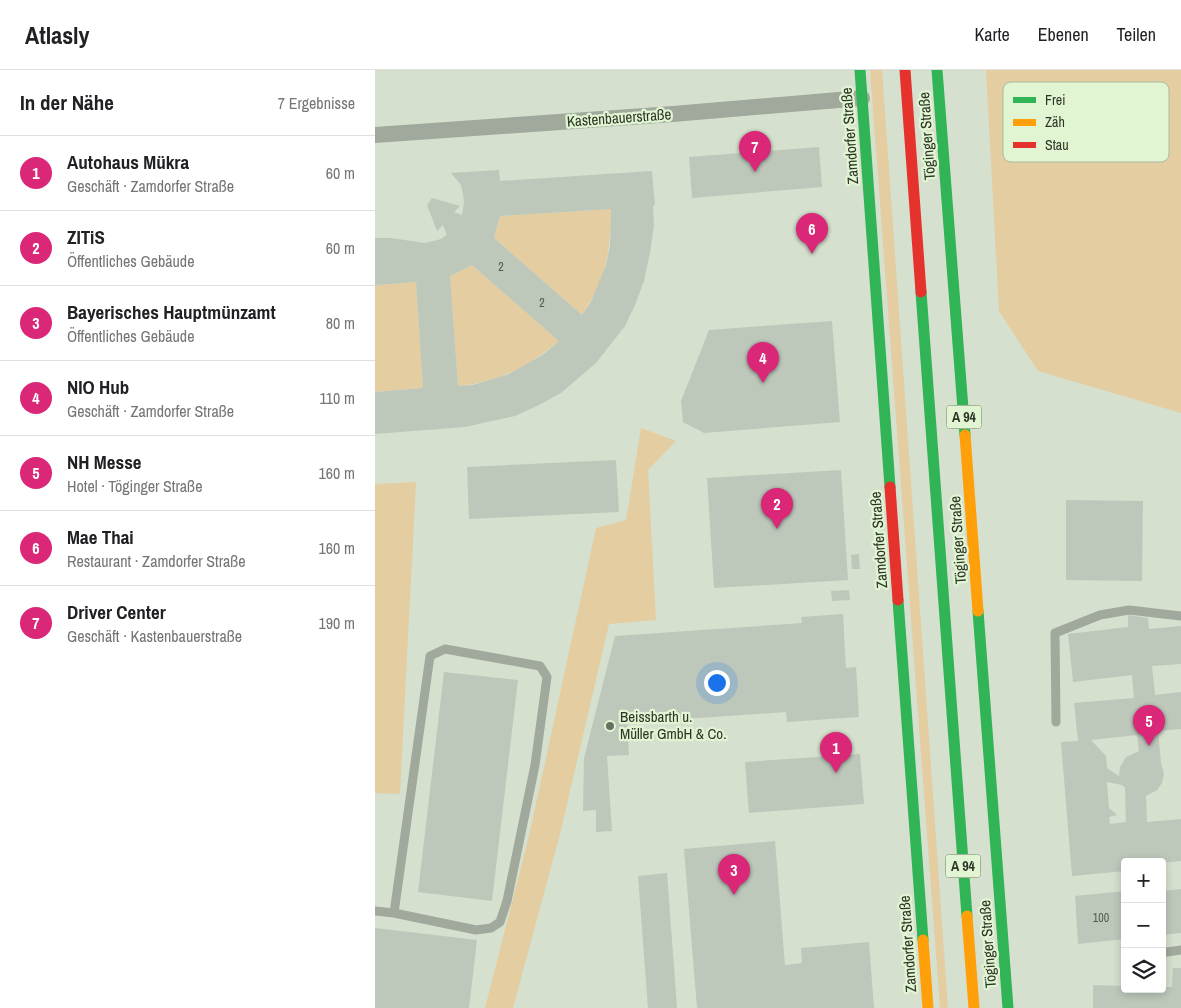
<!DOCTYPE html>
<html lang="de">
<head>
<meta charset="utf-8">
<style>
  :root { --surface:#fff; --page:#f2f2f2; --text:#202124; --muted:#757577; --line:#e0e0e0; --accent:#db2777 }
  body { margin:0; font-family:"Archivo Narrow",sans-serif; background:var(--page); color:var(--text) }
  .controls { position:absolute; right:15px; bottom:15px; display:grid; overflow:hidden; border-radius:5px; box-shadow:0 2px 8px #0003 }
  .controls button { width:45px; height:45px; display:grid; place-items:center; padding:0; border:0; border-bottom:1px solid var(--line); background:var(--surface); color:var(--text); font:25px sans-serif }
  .you { position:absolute; left:341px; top:612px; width:18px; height:18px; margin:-12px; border:4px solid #fff; border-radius:50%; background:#1a73e8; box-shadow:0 0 0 8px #1a73e833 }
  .badge { display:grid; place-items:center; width:32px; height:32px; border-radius:50%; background:var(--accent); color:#fff; font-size:16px; font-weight:700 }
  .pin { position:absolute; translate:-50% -41px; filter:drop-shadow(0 1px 2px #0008) }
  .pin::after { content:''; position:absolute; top:26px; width:18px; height:15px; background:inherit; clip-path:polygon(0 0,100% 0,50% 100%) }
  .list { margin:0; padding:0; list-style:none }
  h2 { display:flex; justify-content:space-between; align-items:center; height:65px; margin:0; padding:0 20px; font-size:21px }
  h2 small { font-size:16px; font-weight:400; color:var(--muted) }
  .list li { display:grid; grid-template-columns:32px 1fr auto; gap:15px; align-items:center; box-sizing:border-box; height:75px; padding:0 20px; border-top:1px solid var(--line) }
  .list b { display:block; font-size:19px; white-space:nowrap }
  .list p { margin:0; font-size:16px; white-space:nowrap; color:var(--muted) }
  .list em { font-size:16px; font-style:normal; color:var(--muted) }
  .icon { flex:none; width:28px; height:28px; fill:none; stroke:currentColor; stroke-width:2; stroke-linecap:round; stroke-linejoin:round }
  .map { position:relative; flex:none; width:806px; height:938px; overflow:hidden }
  header { display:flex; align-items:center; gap:30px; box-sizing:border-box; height:70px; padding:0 25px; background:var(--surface); border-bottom:1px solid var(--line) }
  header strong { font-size:24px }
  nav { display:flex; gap:28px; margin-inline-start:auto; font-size:18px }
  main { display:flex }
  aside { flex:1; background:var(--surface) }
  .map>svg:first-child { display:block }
  .green { fill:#e4cda1 }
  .building { fill:#bdc8bb; fill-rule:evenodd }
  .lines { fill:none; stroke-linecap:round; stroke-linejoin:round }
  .lane { stroke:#a0a99b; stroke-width:9 }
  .street { stroke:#a0a99b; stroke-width:16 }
  .fast { stroke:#30b455; stroke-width:11 }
  .slow { stroke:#ff9f0a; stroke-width:11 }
  .jam { stroke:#e5322d; stroke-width:11 }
  .poi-dot { fill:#687161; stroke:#e1f5d3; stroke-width:2 }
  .labels { text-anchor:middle; stroke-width:4.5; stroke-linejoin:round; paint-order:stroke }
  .number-label { font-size:12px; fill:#525b4e }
  .shield { fill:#e1f5d3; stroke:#636f5b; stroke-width:1 }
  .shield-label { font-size:14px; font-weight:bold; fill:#2d3527 }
  .street-label { font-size:15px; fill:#2d3527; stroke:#e1f5d3 }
  .poi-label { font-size:15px; fill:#2d3527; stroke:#e1f5d3; text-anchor:start }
  .key { fill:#e1f5d3; stroke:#abbb9f; stroke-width:1 }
  .key-label { font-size:14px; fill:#2d3527 }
</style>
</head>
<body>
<header>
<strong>Atlasly</strong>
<nav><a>Karte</a><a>Ebenen</a><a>Teilen</a></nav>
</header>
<main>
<aside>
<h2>In der Nähe<small>7 Ergebnisse</small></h2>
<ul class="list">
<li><span class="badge">1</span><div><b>Autohaus Mükra</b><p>Geschäft · Zamdorfer Straße</p></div><em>60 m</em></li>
<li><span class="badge">2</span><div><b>ZITiS</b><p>Öffentliches Gebäude</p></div><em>60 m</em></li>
<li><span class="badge">3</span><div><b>Bayerisches Hauptmünzamt</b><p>Öffentliches Gebäude</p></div><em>80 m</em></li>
<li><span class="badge">4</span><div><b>NIO Hub</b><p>Geschäft · Zamdorfer Straße</p></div><em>110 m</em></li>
<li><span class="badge">5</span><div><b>NH Messe</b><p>Hotel · Töginger Straße</p></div><em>160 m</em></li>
<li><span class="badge">6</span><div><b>Mae Thai</b><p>Restaurant · Zamdorfer Straße</p></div><em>160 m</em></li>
<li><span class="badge">7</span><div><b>Driver Center</b><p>Geschäft · Kastenbauerstraße</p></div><em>190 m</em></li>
</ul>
</aside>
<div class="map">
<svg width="806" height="938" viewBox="0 0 806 938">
  <rect width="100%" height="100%" fill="#d5e0ce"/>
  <path class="green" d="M495,0H507L573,938H565Z
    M611,0H806V343L663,301L624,241Z
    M236,139C235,183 232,208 207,245L119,168L125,146Z
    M97,195L184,271C154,296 122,313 83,316L75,206Z
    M41,212L48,318L0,322V215Z
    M266,358L301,371L273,400L281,550L234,554L185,764L138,938H110L154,766L221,458L251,450Z
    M41,412L25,724L0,723V414Z"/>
  <path class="building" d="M444,77L447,117L317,128L314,87Z
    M124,100L125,111L277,101L280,135L278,136L279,155L275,183L269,211L260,235L250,256L221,293L186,323L164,335L140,346L90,357L0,364V322L48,318L41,212L0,215V168H16L50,173L66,169L72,165L68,155L62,161L52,135L57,128L85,136L79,142L87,145L89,132L88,124L86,115L76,103ZM236,139L235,176L231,195L216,232L207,245L119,168L125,146ZM97,195L184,271L169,284L134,304L98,315L83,316L75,206Z
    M457,251L465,352L329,363L308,352L306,331L334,260Z
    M241,390L244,442L94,449L92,397Z
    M466,400L473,510L339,518L332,408Z
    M691,430L768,431L767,511L691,510Z
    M484,484L485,499H477L476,485Z
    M474,520L475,530L457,531L456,521Z
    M468,544L471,598L481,597L484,647L412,652L411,642L264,652V650L252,651L254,685L232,686L237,761L221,762V740L208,741L209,688L240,566L427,553L426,547Z
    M753,545L773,548L774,559L806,556V594L777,596L780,625L806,622V659L783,661L786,693L789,704L787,713L782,720L771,726L772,752L806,749V791L787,793V792H750V801L697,806L686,672L703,671L699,633L759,628L757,605L698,612L693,564L753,557ZM762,665L764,681L751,687L745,697L744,706L732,698L731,686L716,670ZM732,712L747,715L750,718L751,752L735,754L734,747L742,745L734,738Z
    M69,602L143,610L117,831L43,822Z
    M485,684L489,734L374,743L370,692Z
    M400,771L410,895L427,893L426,878L494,872L499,938H322L309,779Z
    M292,803L302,938H273L263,806Z
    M806,819V863L787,865V821Z
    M750,821V869L703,874L700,826Z
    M0,858L102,870L94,938H0Z
    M798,898H806V938H718V915L750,916V919H787V917H797Z"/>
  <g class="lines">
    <path class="lane" d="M681,652L680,563L725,545L754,540L806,546
      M0,841L19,843L55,586L70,579L165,596L172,607L160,695L132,831L125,852L116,858L101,860L19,843
      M792,882L806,880"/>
    <path class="street" d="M0,65L298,44L487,28"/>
    <path class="fast" d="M485,0L515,417
      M562,0L590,365
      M546,222L592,846
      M523,530L548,870
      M603,541L633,938"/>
    <path class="slow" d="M590,365L603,541
      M592,846L599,938
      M548,870L553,938"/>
    <path class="jam" d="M530,0L546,222
      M515,417L523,530"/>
  </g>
  <circle class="poi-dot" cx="235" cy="656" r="5"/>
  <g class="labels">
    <g class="number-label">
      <text x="126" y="201">2</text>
      <text x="167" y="237">2</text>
      <text x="726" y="852">100</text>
    </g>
    <g class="shield">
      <rect x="571.5" y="335.5" width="35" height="23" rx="4"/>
      <rect x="570.5" y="784.5" width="35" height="23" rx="4"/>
    </g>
    <g class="shield-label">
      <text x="589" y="352">A 94</text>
      <text x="588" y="801">A 94</text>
    </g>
    <g class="street-label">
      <text transform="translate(244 48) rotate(-4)" y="5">Kastenbauerstraße</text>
      <text transform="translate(475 66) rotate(-94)" y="5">Zamdorfer Straße</text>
      <text transform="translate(552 66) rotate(-94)" y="5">Töginger Straße</text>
      <text transform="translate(504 470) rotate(-94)" y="5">Zamdorfer Straße</text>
      <text transform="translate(583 470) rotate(-94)" y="5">Töginger Straße</text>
      <text transform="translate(533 874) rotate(-94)" y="5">Zamdorfer Straße</text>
      <text transform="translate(613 874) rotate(-94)" y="5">Töginger Straße</text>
    </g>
    <g class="poi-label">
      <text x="245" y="652">Beissbarth u.<tspan x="245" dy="17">Müller GmbH &amp; Co.</tspan></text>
    </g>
  </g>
  <rect x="628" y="12" width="166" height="80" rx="8" class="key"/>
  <rect x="638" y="27" width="23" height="6" fill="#30b455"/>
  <rect x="638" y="49" width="23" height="7" fill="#ff9f0a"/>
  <rect x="638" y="72" width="23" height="6" fill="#e5322d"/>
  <g class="key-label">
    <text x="670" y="35">Frei</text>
    <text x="670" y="57">Zäh</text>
    <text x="670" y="80">Stau</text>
  </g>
</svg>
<div class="controls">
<button>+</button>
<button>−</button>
<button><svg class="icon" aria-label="layers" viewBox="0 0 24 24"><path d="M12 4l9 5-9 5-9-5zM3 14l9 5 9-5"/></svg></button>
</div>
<div class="you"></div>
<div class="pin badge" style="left:461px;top:703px">1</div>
<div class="pin badge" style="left:402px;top:459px">2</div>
<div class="pin badge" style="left:359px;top:825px">3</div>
<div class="pin badge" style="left:388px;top:313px">4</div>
<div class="pin badge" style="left:774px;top:676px">5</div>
<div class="pin badge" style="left:437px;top:184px">6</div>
<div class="pin badge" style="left:380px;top:102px">7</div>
</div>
</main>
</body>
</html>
